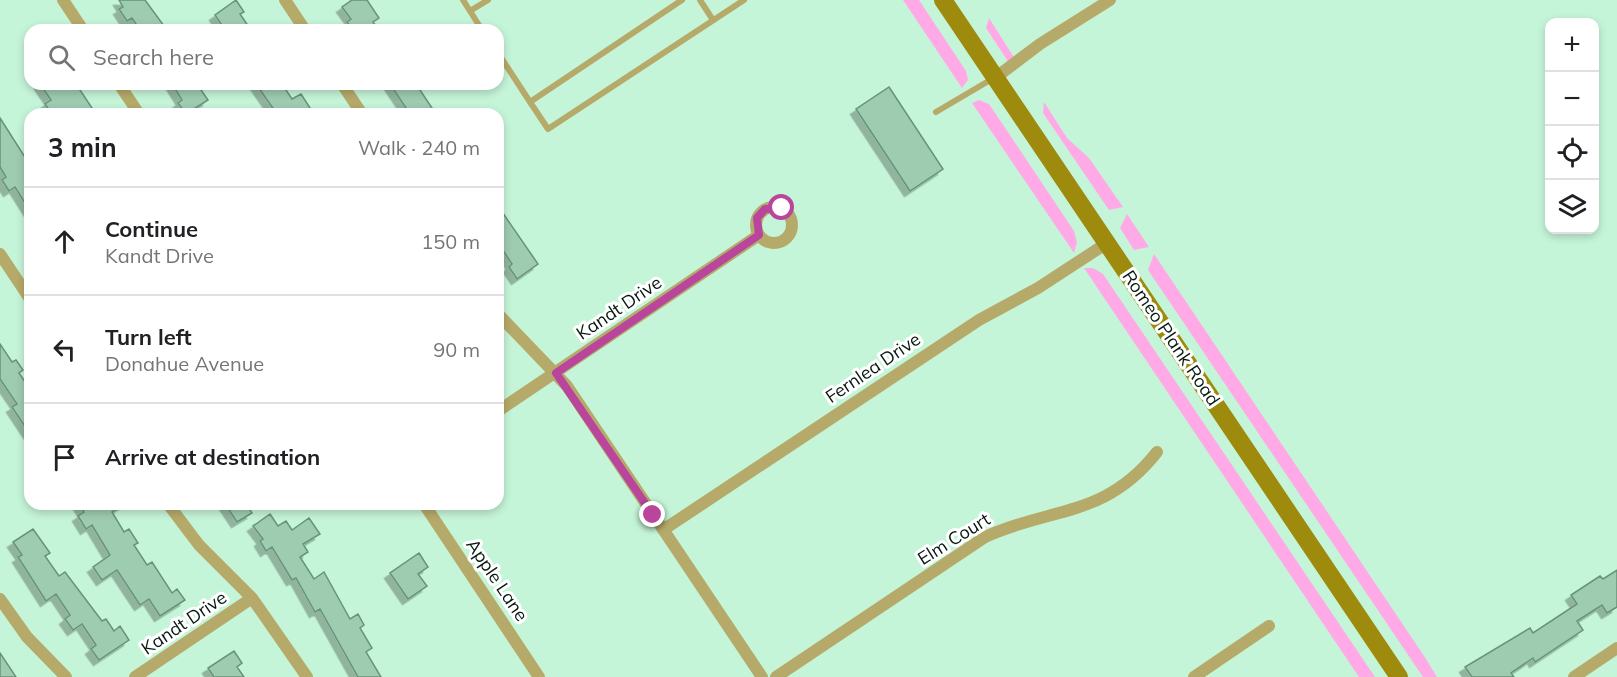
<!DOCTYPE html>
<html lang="en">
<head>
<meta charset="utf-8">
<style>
  :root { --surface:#fff; --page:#f2f2f2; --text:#202124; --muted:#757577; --line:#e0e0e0 }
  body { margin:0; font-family:Mulish,sans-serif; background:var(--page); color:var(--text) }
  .controls { position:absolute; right:18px; top:18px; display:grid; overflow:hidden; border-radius:12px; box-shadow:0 3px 9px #0003 }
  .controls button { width:54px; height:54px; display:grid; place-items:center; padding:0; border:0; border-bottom:2px solid var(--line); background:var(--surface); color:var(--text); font:30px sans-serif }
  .stop { position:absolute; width:18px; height:18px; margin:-14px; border:4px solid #b9459d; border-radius:50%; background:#fff }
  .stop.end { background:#b9459d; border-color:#fff; box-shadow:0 2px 6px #0008 }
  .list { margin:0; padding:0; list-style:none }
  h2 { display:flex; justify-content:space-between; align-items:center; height:78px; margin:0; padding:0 24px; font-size:26px }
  h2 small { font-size:20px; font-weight:400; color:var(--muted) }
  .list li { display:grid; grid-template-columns:39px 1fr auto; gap:18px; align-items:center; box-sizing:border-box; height:108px; padding:0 24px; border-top:2px solid var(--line) }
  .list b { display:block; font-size:22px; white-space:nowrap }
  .list p { margin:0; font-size:20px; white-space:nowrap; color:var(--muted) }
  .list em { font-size:20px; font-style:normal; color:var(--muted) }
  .icon { flex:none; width:33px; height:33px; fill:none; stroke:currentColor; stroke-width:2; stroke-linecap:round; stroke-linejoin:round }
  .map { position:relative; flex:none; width:1617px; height:677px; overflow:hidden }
  .search { position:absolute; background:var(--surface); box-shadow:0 3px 9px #0003; left:24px; top:24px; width:480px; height:66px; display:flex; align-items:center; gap:15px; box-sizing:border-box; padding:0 21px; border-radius:18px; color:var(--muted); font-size:22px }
  .panel { position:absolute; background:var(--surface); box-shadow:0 3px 9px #0003; left:24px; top:108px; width:480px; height:402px; border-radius:18px }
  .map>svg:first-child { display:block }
  .green { fill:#ffaae6 }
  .building { fill:#9eccb1; stroke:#679379; stroke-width:1.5; filter:url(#shadow) }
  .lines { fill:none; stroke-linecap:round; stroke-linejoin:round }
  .lane { stroke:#b6aa6a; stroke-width:6 }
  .street { stroke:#b6aa6a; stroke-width:12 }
  .secondary { stroke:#9e8a0d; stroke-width:18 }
  .route { stroke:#b9459d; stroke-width:8 }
  .labels { text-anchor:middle; stroke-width:6; stroke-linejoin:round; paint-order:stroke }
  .street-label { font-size:18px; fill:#07180f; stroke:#fff }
</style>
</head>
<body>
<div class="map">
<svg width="1617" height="677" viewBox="0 0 1617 677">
  <defs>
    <filter id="shadow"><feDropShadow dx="-5.5" dy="5.5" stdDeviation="0" flood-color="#0004"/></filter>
  </defs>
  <rect width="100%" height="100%" fill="#c5f5d8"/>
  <path class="green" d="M903,0H919L966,71L968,80L962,88Z
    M989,18L1020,67L1011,66L986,28Z
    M979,100L989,104L1074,231L1077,242L1074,253L972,103Z
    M1044,102L1067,138L1089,158L1123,207L1109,210L1043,113Z
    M1127,214L1149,247L1134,250L1120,228Z
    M1154,254L1424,656L1437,677H1423L1148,270Z
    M1084,268H1093L1103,274L1375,677H1359Z"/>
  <path class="building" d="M119,0H145L167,30H140L132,18L127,21L119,9L123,7Z
    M236,0L244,12L240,14L251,30H225L215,15Z
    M352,0H367L379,18L373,22L379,30H353L347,22L351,19L342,7Z
    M40,84H76L96,114H52L45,104L51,100Z
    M172,84H197L208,100L186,114L178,103L182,100Z
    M256,84H282L292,99L301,94L314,114H277Z
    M390,84H416L436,114H410Z
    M889,87L943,169L910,191L856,109Z
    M0,118L30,165V211L15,187L9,191L2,180L6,177L0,167Z
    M498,206L538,264L517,279L509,267L512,264L498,243Z
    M0,344L12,362L16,360L23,370L19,373L30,389V434L12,407L17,404L0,379Z
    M79,504H124L112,512L124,532L129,529L138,543L134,545L147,565L152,562L172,593L177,589L185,600L160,616L149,599L140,605L117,570L102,580L93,567L110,555L92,525L86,529L78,516L84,512Z
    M225,504H246L252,513L237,522Z
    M270,514L278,526L286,521L292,530L309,518L320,534L303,544L308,552L300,557L314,579L324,572L350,619L358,614L364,625L360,628L372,648L366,652L381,677H358L320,609L315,612L296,578L292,580L272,547L266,551L260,541L263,539L253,526Z
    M33,529L50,553L45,556L59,576L65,572L102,621L106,619L114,631L120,626L129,640L99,660L91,649L96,645L82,624L73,630L65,619L70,615L56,594L46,601L18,557L22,555L13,542Z
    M419,553L428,567L418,574L427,586L408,599L390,573Z
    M1617,570V607L1607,613L1602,605L1577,621L1583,630L1535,662L1533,658L1511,673L1514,677H1472L1465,667L1530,628L1533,633L1577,604L1571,595L1600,576L1603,579Z
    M234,651L242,663L237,667L244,677H214L208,668Z
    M0,653L16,677H0Z"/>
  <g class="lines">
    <path class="lane" d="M463,0L482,30
      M700,0L713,20
      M470,11L488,0
      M498,53L530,102L682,0
      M530,102L548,129L744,0
      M936,112L992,79"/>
    <path class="street" d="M63,0L83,30
      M285,0L305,30
      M995,78L1040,44L1110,0
      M119,84L139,114
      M342,84L362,114
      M756 225a18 18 0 1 1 36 0a18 18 0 1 1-36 0Z
      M0,254L30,299
      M498,314L567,386L762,677
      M498,411L759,235
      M168,504L199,545L252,598L307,677
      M424,504L539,677
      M663,530L979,320L1038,288L1107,243
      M0,599L27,637L66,677
      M135,677L252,598
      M776,677L985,537C1053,506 1105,518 1157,452
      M1194,677L1269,626
      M1574,677L1617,648"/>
    <path class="secondary" d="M943,0L1399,677"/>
  </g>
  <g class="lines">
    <path class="route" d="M653,515L556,373L759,235L757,218L765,209L782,208"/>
  </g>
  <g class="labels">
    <g class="street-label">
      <text transform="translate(619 308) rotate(-34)" y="6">Kandt Drive</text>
      <text transform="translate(1171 338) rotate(56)" y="6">Romeo Plank Road</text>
      <text transform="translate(873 368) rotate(-34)" y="6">Fernlea Drive</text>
      <text transform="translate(954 539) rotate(-32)" y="6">Elm Court</text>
      <text transform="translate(497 580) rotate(56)" y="6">Apple Lane</text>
      <text transform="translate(184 623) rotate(-34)" y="6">Kandt Drive</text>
    </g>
  </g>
</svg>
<div class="controls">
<button>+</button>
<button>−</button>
<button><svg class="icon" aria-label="locate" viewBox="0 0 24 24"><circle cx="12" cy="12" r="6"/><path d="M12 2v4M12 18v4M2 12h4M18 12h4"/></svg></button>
<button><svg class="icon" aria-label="layers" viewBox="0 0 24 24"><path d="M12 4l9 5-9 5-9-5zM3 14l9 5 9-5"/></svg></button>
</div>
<div class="stop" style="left:782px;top:208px"></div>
<div class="stop end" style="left:653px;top:515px"></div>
<div class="search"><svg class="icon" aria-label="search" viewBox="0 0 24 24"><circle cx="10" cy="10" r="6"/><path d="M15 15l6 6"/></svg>Search here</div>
<section class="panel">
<h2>3 min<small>Walk · 240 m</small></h2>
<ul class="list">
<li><svg class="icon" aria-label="ahead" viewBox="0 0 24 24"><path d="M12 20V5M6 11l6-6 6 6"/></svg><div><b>Continue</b><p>Kandt Drive</p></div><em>150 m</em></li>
<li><svg class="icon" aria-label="left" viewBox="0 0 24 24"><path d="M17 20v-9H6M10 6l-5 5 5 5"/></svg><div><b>Turn left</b><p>Donahue Avenue</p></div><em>90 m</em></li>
<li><svg class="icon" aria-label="arrive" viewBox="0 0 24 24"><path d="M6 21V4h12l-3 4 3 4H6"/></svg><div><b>Arrive at destination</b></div></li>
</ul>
</section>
</div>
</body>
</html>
